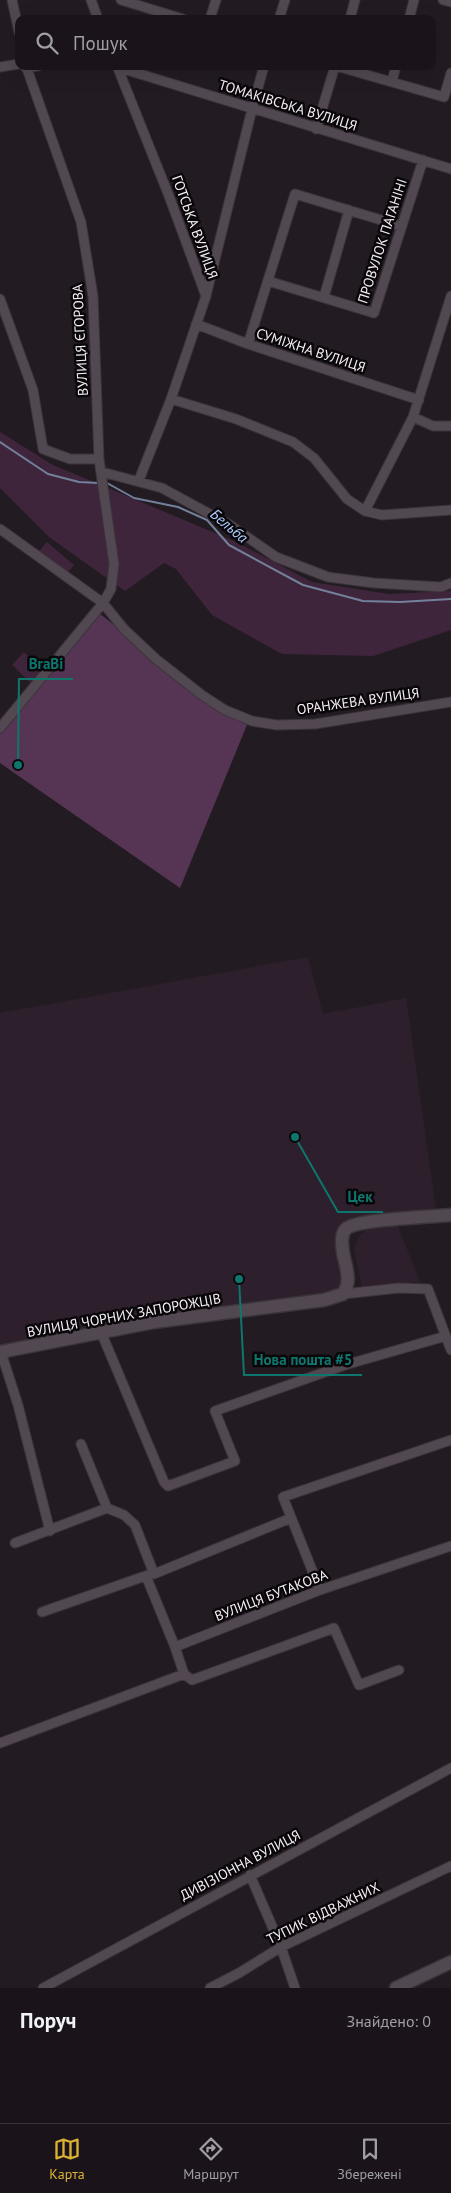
<!DOCTYPE html>
<html lang="uk">
<head>
<meta charset="utf-8">
<style>
  :root { --surface:#1a141a; --page:#272127; --text:#f1f3f6; --muted:#9f9ea2; --line:#383339; --accent:#dbb233 }
  body { margin:0; font-family:"PT Sans",sans-serif; background:var(--page); color:var(--text) }
  .list { margin:0; padding:0; list-style:none }
  h2 { display:flex; justify-content:space-between; align-items:center; height:65px; margin:0; padding:0 20px; font-size:21px }
  h2 small { font-size:16px; font-weight:400; color:var(--muted) }
  .icon { flex:none; width:28px; height:28px; fill:none; stroke:currentColor; stroke-width:2; stroke-linecap:round; stroke-linejoin:round }
  .map { position:relative; flex:none; width:451px; height:1988px; overflow:hidden }
  .search { position:absolute; background:var(--surface); box-shadow:0 5px 20px #0002; left:15px; right:15px; top:15px; height:55px; display:flex; align-items:center; gap:12px; box-sizing:border-box; padding:0 18px; border-radius:10px; color:var(--muted); font-size:19px }
  .sheet { height:135px; background:var(--surface) }
  nav { display:flex; justify-content:space-around; align-items:center; box-sizing:border-box; height:70px; border-top:1px solid var(--line); background:var(--surface); font-size:14px; color:var(--muted) }
  nav a { display:grid; justify-items:center; gap:2px }
  nav .on { color:var(--accent) }
  .map>svg:first-child { display:block }
  .built { fill:#2d1f2b }
  .green { fill:#3f253c }
  .forest { fill:#563554 }
  .lines { fill:none; stroke-linecap:round; stroke-linejoin:round }
  .stream { stroke:#73809b; stroke-width:2 }
  .street-casing { stroke:#3b353a; stroke-width:11 }
  .secondary-casing { stroke:#3b353a; stroke-width:15 }
  .street { stroke:#524851; stroke-width:9 }
  .secondary { stroke:#524851; stroke-width:12 }
  .labels { text-anchor:middle; stroke-width:5; stroke-linejoin:round; paint-order:stroke }
  .street-label { font-size:14px; fill:#f5eff4; stroke:#0a070a }
  .water-label { font-size:15px; font-style:italic; fill:#afccfe; stroke:#0a070a }
  .leader { fill:none; stroke:#0f766e; stroke-width:2 }
  .callout-dot { fill:#0f766e; stroke:#0a070a; stroke-width:2 }
  .callout-label { font-size:15px; text-anchor:middle; font-weight:bold; fill:#0f766e; stroke:#0a070a; stroke-width:5; stroke-linejoin:round; paint-order:stroke }
</style>
</head>
<body>
<div class="map">
<svg width="451" height="1988" viewBox="0 0 451 1988">
  <rect width="100%" height="100%" fill="#231b22"/>
  <path class="built" d="M308,957L323,1014L406,998L436,1209L365,1216L350,1223L345,1284L341,1292L0,1344V1013Z
    M398,1226L420,1282L362,1288L354,1248L360,1235L369,1228Z"/>
  <path class="green" d="M0,432L53,465L234,541L312,582L389,594L451,591V630L373,656L282,654L212,615L176,569L164,563L125,591L49,537L0,488Z
    M47,542L74,565L65,576L38,552Z
    M24,652L42,669L30,682L12,665Z"/>
  <path class="forest" d="M99,613L206,698L249,720L180,888L0,763V734Z"/>
  <g class="lines">
    <path class="stream" d="M0,442L48,474L79,482L99,483
      M107,483L134,498L178,507L207,520L229,545L303,585L363,601L400,602L451,599"/>
    <defs>
      <path id="street" d="M12,0L19,32
        M91,0L98,19
        M121,0L183,19
        M443,0L451,2
        M210,19L216,0
        M279,19L285,0
        M350,19L355,0
        M409,19L414,0
        M117,66L169,196L206,296L171,399L139,480
        M336,66L444,97L451,73
        M0,67L19,64
        M117,67L451,169
        M26,68L38,66
        M392,81L396,66
        M316,129L335,66
        M268,281L374,313L423,160
        M206,296L252,109L264,66
        M324,297L349,210
        M0,299L33,390L43,449L70,459H99
        M196,324L248,344L419,400
        M248,344L295,194L401,226
        M171,399L236,419L293,442L314,458L347,499L365,511L382,515L451,510
        M413,417L433,426H451
        M102,472L162,488L230,525L276,557L328,577L374,583L441,587L451,583
        M365,511L413,417L451,296
        M0,529L103,603L124,629L156,659L202,695L225,710L252,721L277,725L315,724L451,702
        M0,728L103,603L111,589L114,564L99,459L93,296L81,222L26,66
        M343,1294L399,1288L428,1289L451,1350
        M101,1332L164,1482L168,1486L235,1461L215,1411L345,1365L446,1336
        M1,1352L18,1405L50,1531
        M81,1444L107,1508
        M15,1543L107,1508L124,1515L135,1525L154,1574L291,1518
        M146,1576L175,1647L320,1590L451,1546
        M320,1590L283,1497L451,1440
        M42,1612L151,1574
        M175,1647L184,1674L192,1680L334,1628L359,1685L399,1670
        M0,1743L184,1674
        M250,1875L281,1947L295,1988
        M43,1988L451,1768
        M210,1988L239,1973L281,1947L451,1866"/>
      <path id="secondary" d="M0,1352L154,1322L324,1300L343,1294C352,1281 346,1268 343,1253C342,1245 340,1233 347,1228C359,1219 432,1217 451,1215
        M396,1988L451,1962"/>
    </defs>
    <use href="#street" class="street-casing"/>
    <use href="#secondary" class="secondary-casing"/>
    <use href="#street" class="street"/>
    <use href="#secondary" class="secondary"/>
  </g>
  <g class="labels">
    <g class="street-label">
      <text transform="translate(288 105) rotate(17)" y="5">ТОМАКІВСЬКА ВУЛИЦЯ</text>
      <text transform="translate(195 227) rotate(70)" y="5">ГОТСЬКА ВУЛИЦЯ</text>
      <text transform="translate(382 241) rotate(-72)" y="5">ПРОВУЛОК ПАГАНІНІ</text>
      <text transform="translate(80 340) rotate(-93)" y="5">ВУЛИЦЯ ЄГОРОВА</text>
      <text transform="translate(311 350) rotate(18)" y="5">СУМІЖНА ВУЛИЦЯ</text>
      <text transform="translate(358 701) rotate(-8)" y="5">ОРАНЖЕВА ВУЛИЦЯ</text>
      <text transform="translate(124 1315) rotate(-10)" y="5">ВУЛИЦЯ ЧОРНИХ ЗАПОРОЖЦІВ</text>
      <text transform="translate(271 1595) rotate(-21)" y="5">ВУЛИЦЯ БУТАКОВА</text>
      <text transform="translate(240 1865) rotate(-28)" y="5">ДИВІЗІОННА ВУЛИЦЯ</text>
      <text transform="translate(323 1913) rotate(-26)" y="5">ТУПИК ВІДВАЖНИХ</text>
    </g>
    <g class="water-label">
      <text transform="translate(229 526) rotate(40)" y="5">Бельба</text>
    </g>
  </g>
  <path class="leader" d="M18 765L19 679H73M295 1137L338 1212H383M239 1279L244 1375H362"/>
  <g class="callout-dot">
    <circle cx="18" cy="765" r="5"/>
    <circle cx="295" cy="1137" r="5"/>
    <circle cx="239" cy="1279" r="5"/>
  </g>
  <g class="callout-label">
    <text x="46" y="669">BraBi</text>
    <text x="360" y="1202">Цек</text>
    <text x="303" y="1365">Нова пошта #5</text>
  </g>
</svg>
<div class="search"><svg class="icon" aria-label="search" viewBox="0 0 24 24"><circle cx="10" cy="10" r="6"/><path d="M15 15l6 6"/></svg>Пошук</div>
</div>
<section class="sheet">
<h2>Поруч<small>Знайдено: 0</small></h2>
<ul class="list">
</ul>
</section>
<nav>
<a class="on"><svg class="icon" aria-label="map" viewBox="0 0 24 24"><path d="M3 6l6-2 6 2 6-2v14l-6 2-6-2-6 2zM9 4v14M15 6v14"/></svg>Карта</a>
<a><svg class="icon" aria-label="directions" viewBox="0 0 24 24"><path d="M12 3l9 9-9 9-9-9zM9 14v-3h6M13 9l2 2-2 2"/></svg>Маршрут</a>
<a><svg class="icon" aria-label="saved" viewBox="0 0 24 24"><path d="M7 4h10v16l-5-4-5 4z"/></svg>Збережені</a>
</nav>
</body>
</html>
